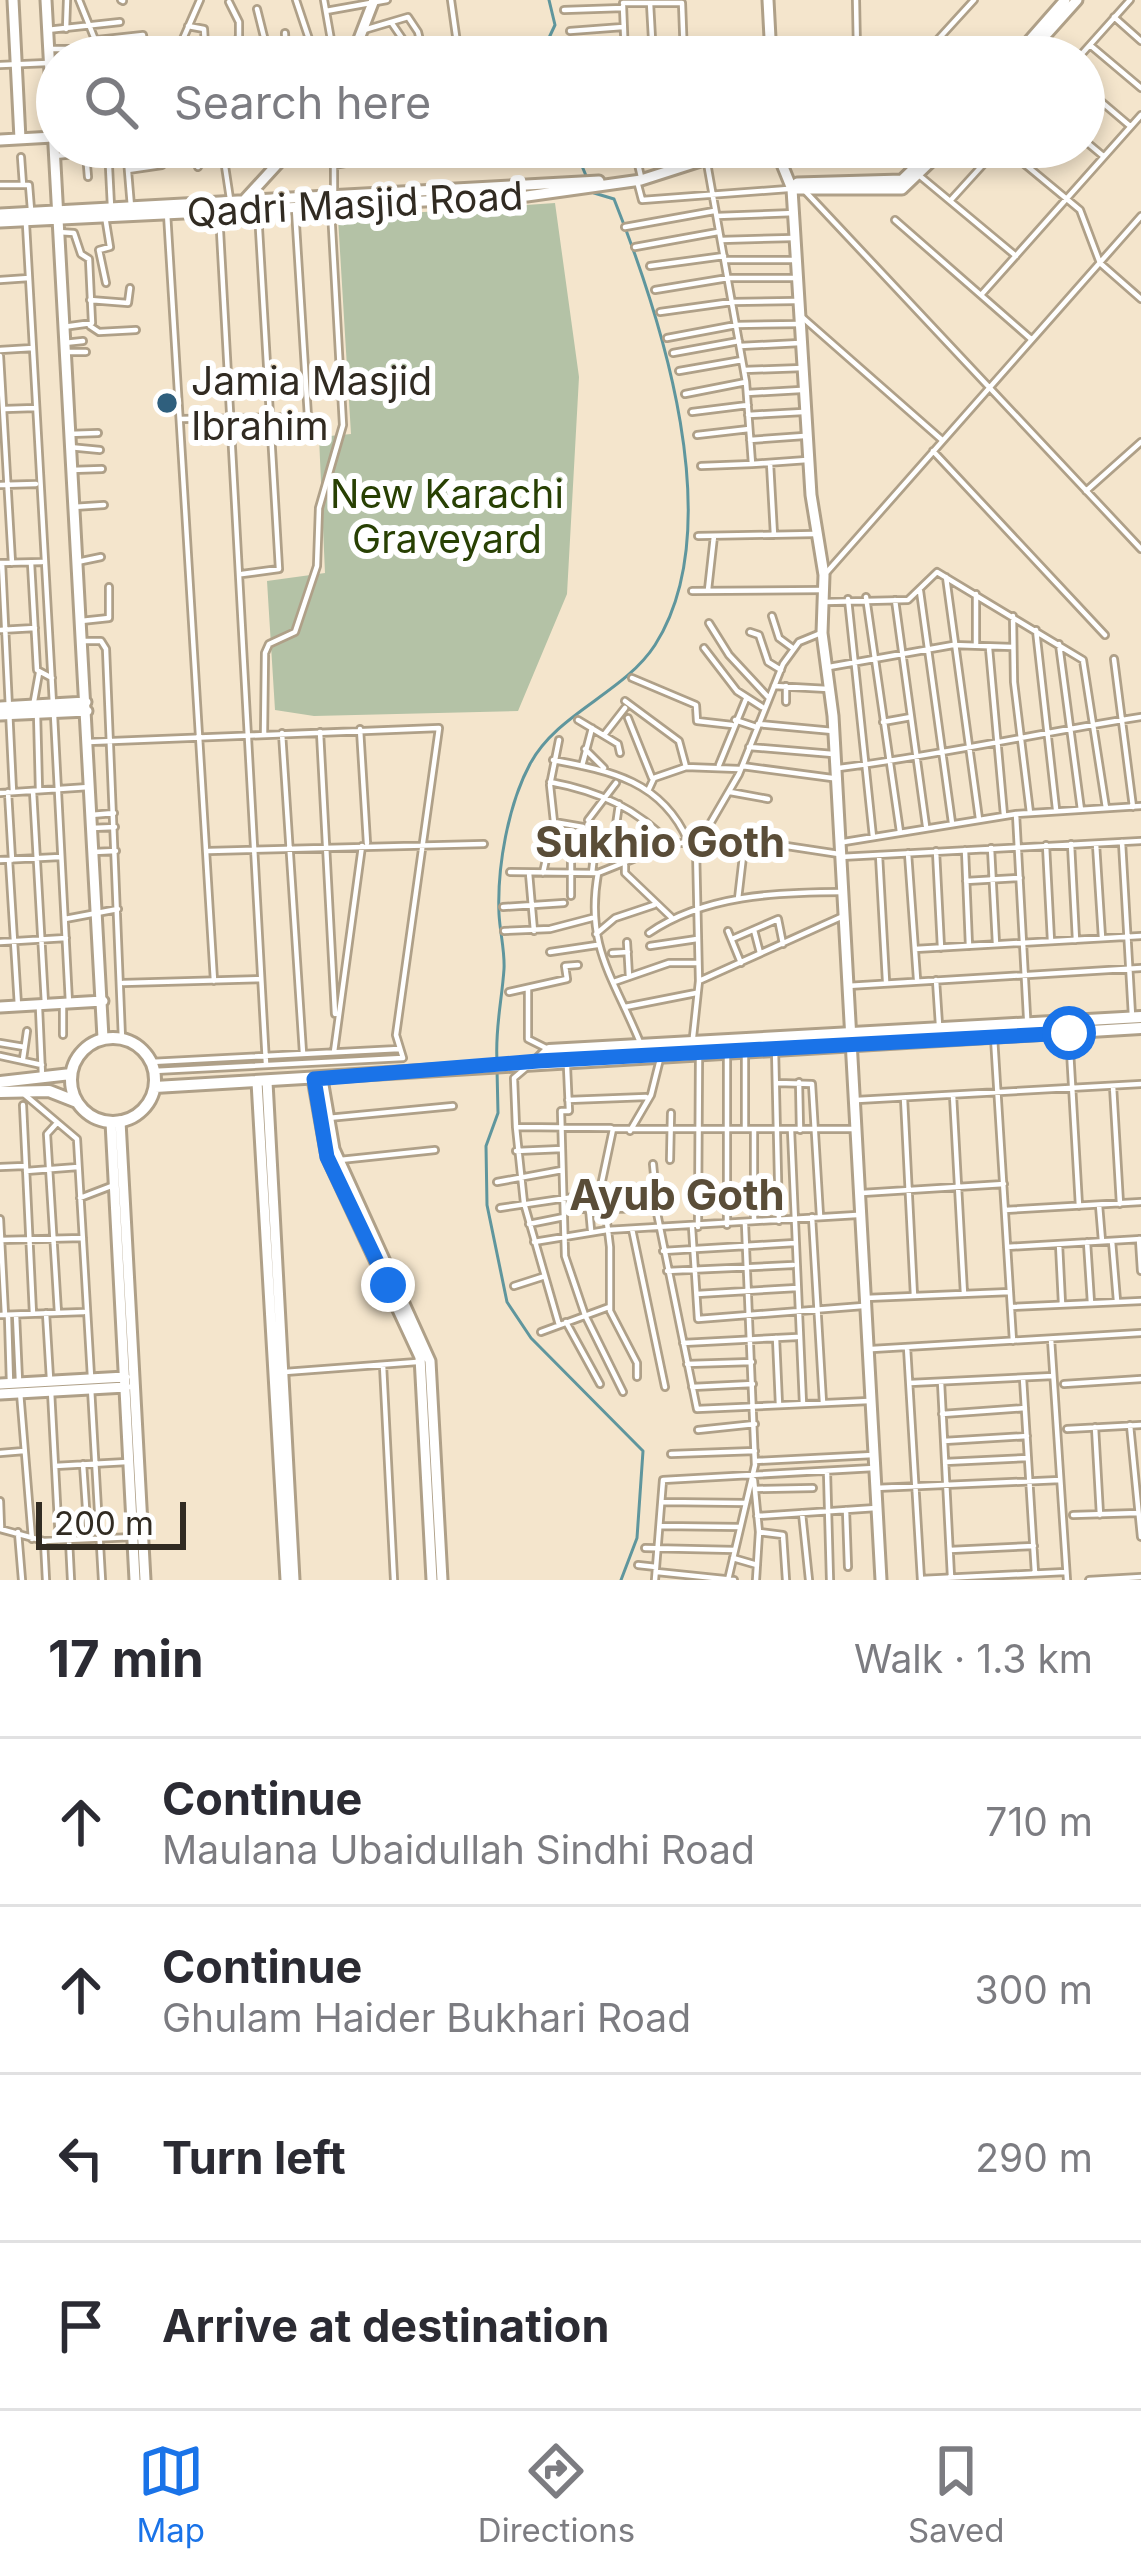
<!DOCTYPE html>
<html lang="en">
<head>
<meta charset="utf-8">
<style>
  :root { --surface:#fff; --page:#f2f2f3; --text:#2b2b33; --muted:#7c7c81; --line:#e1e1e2; --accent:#1a73e8 }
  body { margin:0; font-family:Inter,sans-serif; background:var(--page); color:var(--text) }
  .scale { position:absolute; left:36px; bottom:30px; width:150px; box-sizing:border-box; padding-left:12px; border:6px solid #312b22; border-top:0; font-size:33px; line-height:42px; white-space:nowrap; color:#312b22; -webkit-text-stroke:9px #fff; paint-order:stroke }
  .stop { position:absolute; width:36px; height:36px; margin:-27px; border:9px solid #1a73e8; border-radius:50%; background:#fff }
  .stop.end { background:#1a73e8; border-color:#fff; box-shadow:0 3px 12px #0008 }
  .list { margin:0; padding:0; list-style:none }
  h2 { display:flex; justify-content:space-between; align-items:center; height:156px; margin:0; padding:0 48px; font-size:51px }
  h2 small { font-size:39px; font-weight:400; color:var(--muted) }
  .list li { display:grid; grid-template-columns:78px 1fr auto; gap:36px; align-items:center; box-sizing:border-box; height:168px; padding:0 48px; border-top:3px solid var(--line) }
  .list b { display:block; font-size:45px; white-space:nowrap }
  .list p { margin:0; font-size:39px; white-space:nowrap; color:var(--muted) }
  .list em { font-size:39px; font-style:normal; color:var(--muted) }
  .icon { flex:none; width:66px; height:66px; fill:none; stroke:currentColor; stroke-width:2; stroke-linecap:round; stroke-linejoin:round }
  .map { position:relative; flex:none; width:1141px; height:1580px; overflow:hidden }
  .search { position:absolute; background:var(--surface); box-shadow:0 6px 18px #0003; left:36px; right:36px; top:36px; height:132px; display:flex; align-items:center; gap:30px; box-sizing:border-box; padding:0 42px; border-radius:66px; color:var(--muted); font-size:45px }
  .sheet { height:828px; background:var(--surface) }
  nav { display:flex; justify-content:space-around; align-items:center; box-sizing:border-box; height:168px; border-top:3px solid var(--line); background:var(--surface); font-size:33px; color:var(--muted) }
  nav a { display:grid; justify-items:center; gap:6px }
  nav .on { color:var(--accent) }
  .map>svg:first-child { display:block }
  .green { fill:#b4c2a6 }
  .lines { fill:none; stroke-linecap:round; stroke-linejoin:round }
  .stream { stroke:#5f969d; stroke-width:3 }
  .street-casing { stroke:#afa088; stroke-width:10 }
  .secondary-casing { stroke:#afa088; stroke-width:15 }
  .primary-casing { stroke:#afa088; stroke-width:16 }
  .street { stroke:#fff; stroke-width:4.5 }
  .secondary { stroke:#fff; stroke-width:9 }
  .primary { stroke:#fff; stroke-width:10 }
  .route { stroke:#1a73e8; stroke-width:15 }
  .poi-dot { fill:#2f5f7d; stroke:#fff; stroke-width:4.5 }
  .labels { text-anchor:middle; stroke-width:12; stroke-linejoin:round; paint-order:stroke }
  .street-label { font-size:39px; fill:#312b22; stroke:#fff }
  .poi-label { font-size:39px; fill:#312b22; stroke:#fff; text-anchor:start }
  .park-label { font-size:39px; fill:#284003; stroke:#fff }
  .neighbourhood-label { font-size:42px; font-weight:bold; fill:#5a4d38; stroke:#fff }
</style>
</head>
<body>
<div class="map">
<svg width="1141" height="1580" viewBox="0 0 1141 1580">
  <rect width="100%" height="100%" fill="#f4e5cc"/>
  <path class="green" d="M555,203L579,377L567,594L518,711L314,716L275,710L267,581L325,573L319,437L351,434L338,218Z"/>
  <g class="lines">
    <path class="stream" d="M548,57L547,42L555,25L549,0
      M574,147L587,178
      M497,1060C495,1028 502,1000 504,969C505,951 500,933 499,914C497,867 508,805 530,764C557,713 624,693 655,645C730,527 661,317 614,199L594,193
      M497,1069L498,1113L486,1146L487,1205L507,1302L531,1338L643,1451L637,1538L621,1580"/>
    <defs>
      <path id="street" d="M79,0L102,57
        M121,0L123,1
        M296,0L315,57
        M324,0L334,57
        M451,0L459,57
        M229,2L239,22V40
        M623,3H682
        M650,3L653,57
        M682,3L684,57
        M623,6L625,57
        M257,9L269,57
        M564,10L623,8
        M326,11L387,0
        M1114,17L1141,41
        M391,22L404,41
        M188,26L204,29L205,46
        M66,29L67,0
        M47,30L120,22
        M364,30L408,17L418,32L424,57
        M570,31L623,27
        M285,33L286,57
        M97,40L143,35L146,57
        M1090,45L1141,88
        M582,46L624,41
        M48,49H76L78,57
        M78,55H92
        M771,56L857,51L856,0
        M175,57L200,0
        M199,57L205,46L239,40L249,46L253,57
        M922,57L974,0
        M1079,57L1130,0
        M0,65L48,63
        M1084,87L1130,126
        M1084,140L1102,155
        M108,147L111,207
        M126,147L131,207
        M192,147L198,167
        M265,147L281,155
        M334,147V195
        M634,147L641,177
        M690,147L691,163
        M1004,147L1080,210L1100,263L1141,299
        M86,154L88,177
        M54,156L153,147
        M21,157L23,185
        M707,163L746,382L752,464L807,460
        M334,165L436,147
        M225,166L230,199
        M128,170L162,165
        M920,176L1016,256
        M637,181L642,200L788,189
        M0,185H29L31,210
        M804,190L1141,549
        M950,201L999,147
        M167,213L214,981
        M219,213L266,1064
        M105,216L110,247L99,250L106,283
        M717,216L795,213
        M895,220L1031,339
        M26,224L53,704
        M625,227L714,211
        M58,232L74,233L81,254L89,259L92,323L63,327
        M721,240L793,238
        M635,247L718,232
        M725,260H797
        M650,266L724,256
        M0,280L29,278
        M655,290L728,278H798
        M981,295L1141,115
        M90,300L128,303L130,288
        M660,312L732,302L795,301
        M802,317L942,440
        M90,326L99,332L136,330
        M667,338L736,325L801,324
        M64,343L83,341
        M740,346L800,343
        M0,350L33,348
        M64,352H86
        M673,353L739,341
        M0,356L12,563
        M744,370L803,368
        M679,371L742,360
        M747,393L801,390
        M685,394L746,382
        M5,409L35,408
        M692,412L748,405
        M748,415L803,412
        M181,419L308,417L295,209
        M69,434L98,433
        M697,435L749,429
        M750,440L804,436
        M69,447L100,450
        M933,451L1105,635
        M770,463L774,535
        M701,466L752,464
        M71,470L102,469
        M0,485L36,484
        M1086,491L1141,442
        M73,507L104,505
        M698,536L814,534
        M77,562L101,557
        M0,563L42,562
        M2,563L13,792
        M31,563L37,670L52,678
        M827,572L1141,216
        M242,574L279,569L258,212
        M946,577L979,819
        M708,590L714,536
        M692,591L824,590
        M920,591L952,823
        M866,597L900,832
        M848,599L873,837
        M895,600L926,826
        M825,602L908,600L937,572L1083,660L1106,808
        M772,616L779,638L794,649
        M1013,616L1014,682L1030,813
        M81,621L109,618V587
        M709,623L729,655L769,698
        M0,630L35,628
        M1036,630L1056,809
        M750,632L759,635L768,662L781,670
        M83,641H101L106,649L122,1039
        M1059,644L1081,810
        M976,646V594
        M704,648L737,691L762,707
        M989,648L1004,815
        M1114,659L1133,807
        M829,667L953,645L1012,647
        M632,678L696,705L697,721L732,725
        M774,686L828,689
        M786,686V702
        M34,701L39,673
        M625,701L679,741L686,767
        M37,713L39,790
        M54,715L69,1003
        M628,718L652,778
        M578,720L618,744L620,753
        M735,720L756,727
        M883,722L911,717
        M758,724L833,731
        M360,729L367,843
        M320,732L335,1014
        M282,733L303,1053
        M264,734L265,653L269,644L295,632L317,566L319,508L343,425L331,210
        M604,735L625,708
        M88,742L439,728L396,1035L403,1058L154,1071
        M749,747L833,754
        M585,749L604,768
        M553,760C611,771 662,781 688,841
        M719,765L746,699
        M582,766L592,728
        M742,766L832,778
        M839,768C941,755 1039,733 1141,717
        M550,782C598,791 637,808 670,844
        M33,791L45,1004
        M648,791L654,778L686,767L739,769
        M8,792L12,860
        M730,792L768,799
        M0,793L89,787
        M1016,814L1028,1035
        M91,815L114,813
        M588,820L616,783
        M554,822L583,827
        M92,828L115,827
        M615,832L619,804
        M844,842L1016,814L1141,806
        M1122,842L1132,1016
        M1071,844L1076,940
        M1096,844L1102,938
        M1046,845L1051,941
        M991,848L996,944
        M965,850L969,946
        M209,851L484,844
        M936,851L941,948
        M94,852L116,851
        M571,853V896
        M908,853L917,979
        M879,855L886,981
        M840,857L1141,841
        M0,860L60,857
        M9,860L18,1006
        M625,865V873L671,917
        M510,872L598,873L668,845L700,840L741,839L839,854
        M529,873L534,931
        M543,873L554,822L550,785L559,740
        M592,873L596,839
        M598,873C585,945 613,977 639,1040
        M966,881L1020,878
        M738,899L745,839
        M503,907L564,903
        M65,919L118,909
        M754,930L760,953
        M504,931L550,929L592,918
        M728,931L741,963
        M649,933C704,895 778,892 843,892
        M596,934L615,918L654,905
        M732,939L778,919L783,944
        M0,942L66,938
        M627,942L629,977
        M650,946L697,939
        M915,949L1141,936
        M550,952L597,945
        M612,953L628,952
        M936,980L940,1040
        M699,981L841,917
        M614,982L669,963H698
        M123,983L261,979
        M847,986L1141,968
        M528,990V1039L548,1049
        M509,992L567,979L565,966L578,965
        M625,1007L696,993
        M39,1008L42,1075
        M1069,1033L1079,1206
        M63,1035V1003
        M693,1037L699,981L696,848L739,774L783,664L799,642L821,633
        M994,1037L1013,1341
        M0,1043L24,1047
        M775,1049L779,1221
        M334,1052L362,846
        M0,1056L42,1065
        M23,1059L27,1031
        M151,1062L399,1049
        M567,1067L569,1111H561L565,1256L585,1315L623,1392
        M799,1082L800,1130
        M777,1083L812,1084L820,1216
        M1113,1086L1120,1204
        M25,1095L77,1139L91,1377
        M953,1095L964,1294
        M904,1098L914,1296
        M568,1100L646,1097
        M857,1100L1141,1084
        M23,1105L33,1314
        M328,1118L453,1106
        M57,1123L47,1134L58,1313
        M516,1127L514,1078L527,1067
        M745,1129V1057
        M754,1130V1220
        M791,1130L803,1404
        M630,1131L651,1095L660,1059
        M516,1151L562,1149
        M340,1160L435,1150
        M670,1160L671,1113
        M0,1167L24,1166
        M26,1171L78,1167
        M497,1182L562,1170
        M862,1193L1004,1184
        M80,1198L114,1185
        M1099,1205L1102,1241
        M500,1208L655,1185L653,1164
        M605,1209L656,1208L697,1409L869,1401
        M1005,1210L1141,1202
        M564,1211L589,1208L591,1230
        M812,1217L823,1403
        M0,1219L5,1315
        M529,1224L564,1217
        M727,1225V1058
        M692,1227L698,1319L863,1306
        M698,1227L699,1059
        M632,1229L665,1387
        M1139,1239L1141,1271
        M0,1240L83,1238
        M1112,1241L1117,1301
        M534,1242L607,1230L857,1215
        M1087,1242L1091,1303
        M1059,1244L1062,1304
        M1007,1247L1141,1239
        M663,1251L795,1243
        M667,1271L793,1265
        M514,1286L542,1277
        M697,1294L797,1288
        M866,1298L1010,1292
        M1011,1307L1141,1301
        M46,1313L50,1379
        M0,1315L84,1312
        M16,1315L19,1381
        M8,1317L10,1383
        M566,1322L600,1384
        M559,1325L524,1203L516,1127L611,1128
        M541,1332L609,1307
        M776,1338L779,1405
        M1051,1339L1067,1580
        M683,1343L797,1337
        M907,1347L921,1580
        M872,1349L1141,1333
        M687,1364L752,1362
        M383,1365L394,1580
        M285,1372L417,1362
        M637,1377V1363L610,1311V1247L602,1181L613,1129H853
        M1023,1378L1035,1573
        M941,1382L951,1577
        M910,1383L1053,1376
        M1064,1384L1141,1379
        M692,1387L753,1384
        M91,1388L102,1580
        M51,1391L59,1541
        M20,1392L32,1539
        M942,1414L1025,1408
        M1130,1425L1141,1537
        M1095,1427L1100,1515
        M1067,1429L1141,1425
        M698,1430L755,1424
        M944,1441L1027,1436
        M0,1453L24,1451
        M671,1454L755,1451
        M755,1461L873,1455
        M945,1462L1028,1458
        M83,1464L88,1537
        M55,1466L127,1462
        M827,1472L830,1580
        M754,1480L759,1532L756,1580
        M875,1488L1060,1480
        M755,1489L813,1488
        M0,1501L1,1528
        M662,1502L746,1503
        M846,1510L848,1567
        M802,1513L809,1580
        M1073,1515L1138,1513
        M757,1516L876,1508
        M661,1526L740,1527
        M0,1529L44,1541L134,1537
        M18,1532L22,1580
        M759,1532L783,1535L786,1580
        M69,1540L71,1580
        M44,1541L46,1580
        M645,1548L735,1550
        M950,1550L1034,1546
        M733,1558L757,1565
        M638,1565L656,1567
        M657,1572L734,1580
        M921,1579L1065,1572
        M655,1580L663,1480L874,1468
        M728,1580L755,1465L745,1224
        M1089,1580L1141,1577"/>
      <path id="secondary" d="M13,0L20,139
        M46,0L103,1038
        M768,0L771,57
        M352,57L374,0
        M1015,57L1065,0
        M1026,57L1077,0
        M0,140L53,137
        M775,147L792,189L811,495L824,575L822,633L833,716L881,1580
        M702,153H776
        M797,183L902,180L936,147
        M792,189H902L946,147
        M238,207L293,147
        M0,214L599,181
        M0,222L527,196L641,180L719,155L776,160
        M0,707L86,702
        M0,715L87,711
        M0,1007L103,1001
        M313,1079L327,1157L420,1357L432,1580
        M322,1079L334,1149L430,1361L442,1580
        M257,1082L286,1580
        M267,1082L294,1580
        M120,1121L145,1580
        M111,1122L135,1580
        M0,1384L125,1377
        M0,1394L126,1387"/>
      <path id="primary" d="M71 1080a42 42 0 1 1 84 0a42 42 0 1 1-84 0Z
        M538,1061L549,1050L1141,1017
        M0,1082L71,1074
        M155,1087L1141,1028
        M0,1092L49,1091L77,1102"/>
    </defs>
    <use href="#street" class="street-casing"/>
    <use href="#secondary" class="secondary-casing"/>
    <use href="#primary" class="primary-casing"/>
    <use href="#street" class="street"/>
    <use href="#secondary" class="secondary"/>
    <use href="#primary" class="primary"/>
  </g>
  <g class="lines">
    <path class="route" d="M388,1285L327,1157L314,1079L538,1061L1069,1033"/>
  </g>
  <circle class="poi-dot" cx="167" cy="403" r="12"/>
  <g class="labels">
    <g class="street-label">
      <text transform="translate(355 204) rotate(-3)" y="14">Qadri Masjid Road</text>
    </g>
    <g class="poi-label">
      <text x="191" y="395">Jamia Masjid<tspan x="191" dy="45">Ibrahim</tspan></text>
    </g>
    <g class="park-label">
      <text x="447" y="508">New Karachi<tspan x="447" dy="45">Graveyard</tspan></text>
    </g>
    <g class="neighbourhood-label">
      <text x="660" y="857">Sukhio Goth</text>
      <text x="677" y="1210">Ayub Goth</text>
    </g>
  </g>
</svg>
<div class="scale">200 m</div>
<div class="stop" style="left:1069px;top:1033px"></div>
<div class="stop end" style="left:388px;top:1285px"></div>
<div class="search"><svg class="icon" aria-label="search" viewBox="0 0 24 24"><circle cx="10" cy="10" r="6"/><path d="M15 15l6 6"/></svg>Search here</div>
</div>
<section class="sheet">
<h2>17 min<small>Walk · 1.3 km</small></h2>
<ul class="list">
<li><svg class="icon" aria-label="ahead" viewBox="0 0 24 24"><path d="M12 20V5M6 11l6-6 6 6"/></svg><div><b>Continue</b><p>Maulana Ubaidullah Sindhi Road</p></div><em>710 m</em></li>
<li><svg class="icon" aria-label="ahead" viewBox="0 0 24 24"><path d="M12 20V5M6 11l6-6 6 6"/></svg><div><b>Continue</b><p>Ghulam Haider Bukhari Road</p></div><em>300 m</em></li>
<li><svg class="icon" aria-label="left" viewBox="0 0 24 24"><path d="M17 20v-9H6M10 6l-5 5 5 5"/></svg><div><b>Turn left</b></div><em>290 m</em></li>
<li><svg class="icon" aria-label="arrive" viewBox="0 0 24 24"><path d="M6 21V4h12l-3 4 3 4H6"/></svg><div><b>Arrive at destination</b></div></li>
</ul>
</section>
<nav>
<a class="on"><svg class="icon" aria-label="map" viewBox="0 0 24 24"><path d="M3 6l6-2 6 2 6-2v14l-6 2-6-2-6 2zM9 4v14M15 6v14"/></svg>Map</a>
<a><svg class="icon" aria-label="directions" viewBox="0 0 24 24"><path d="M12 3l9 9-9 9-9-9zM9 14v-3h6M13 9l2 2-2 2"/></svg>Directions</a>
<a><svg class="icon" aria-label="saved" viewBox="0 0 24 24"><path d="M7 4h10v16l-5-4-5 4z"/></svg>Saved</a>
</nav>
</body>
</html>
